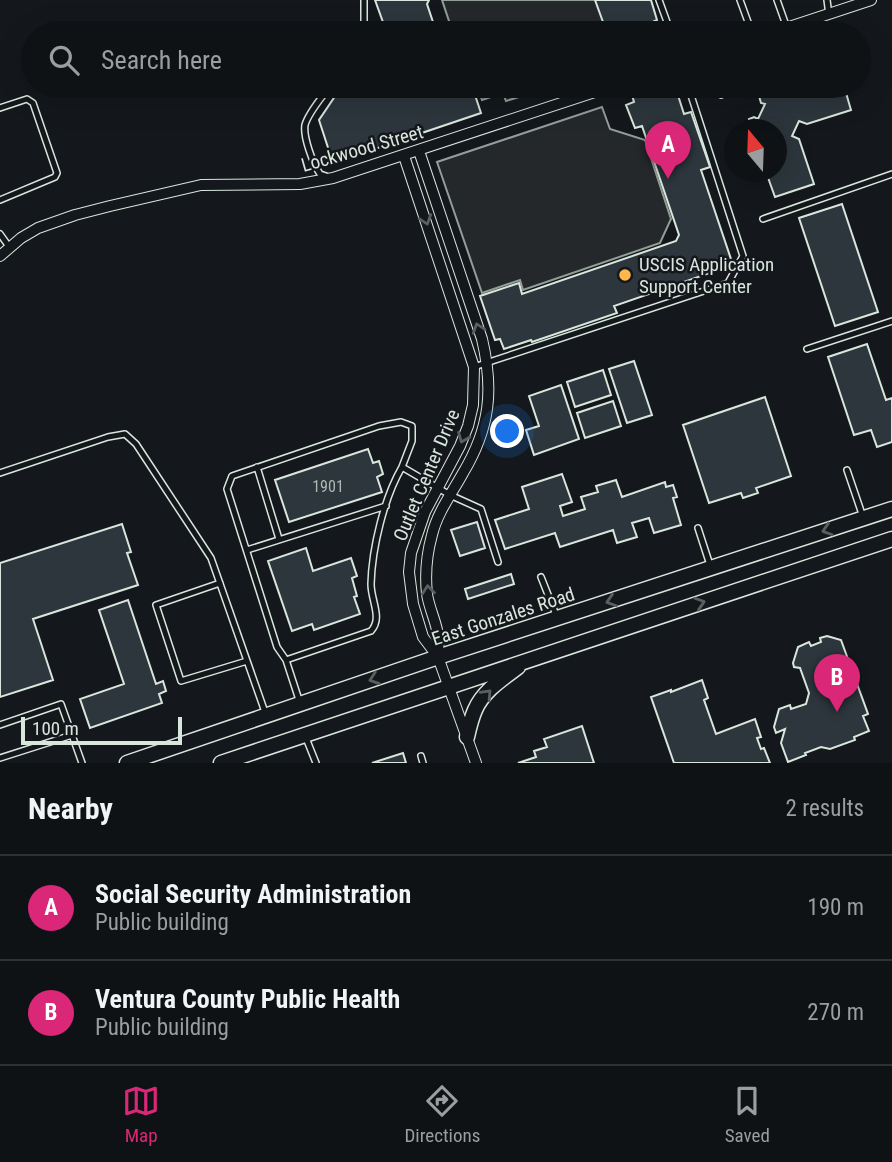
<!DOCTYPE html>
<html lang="en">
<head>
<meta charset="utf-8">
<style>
  :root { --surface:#0f1215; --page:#181b1e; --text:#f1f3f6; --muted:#9b9ea0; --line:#2f3234; --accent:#db2777 }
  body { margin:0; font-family:"Roboto Condensed",sans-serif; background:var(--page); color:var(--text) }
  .compass { position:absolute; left:724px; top:119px; width:63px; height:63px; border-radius:50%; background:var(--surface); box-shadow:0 7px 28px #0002; rotate:341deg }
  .scale { position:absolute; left:21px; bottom:18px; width:161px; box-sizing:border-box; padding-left:7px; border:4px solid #d8e6dc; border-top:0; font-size:19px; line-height:24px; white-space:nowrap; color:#d8e6dc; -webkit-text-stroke:5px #14181c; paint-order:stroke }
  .you { position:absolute; left:508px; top:432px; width:24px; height:24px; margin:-18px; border:5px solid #fff; border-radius:50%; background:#1a73e8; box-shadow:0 0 0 10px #1a73e833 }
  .badge { display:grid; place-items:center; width:46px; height:46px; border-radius:50%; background:var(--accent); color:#fff; font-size:23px; font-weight:700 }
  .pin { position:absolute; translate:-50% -58px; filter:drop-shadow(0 2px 4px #0008) }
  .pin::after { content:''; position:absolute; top:37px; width:24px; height:21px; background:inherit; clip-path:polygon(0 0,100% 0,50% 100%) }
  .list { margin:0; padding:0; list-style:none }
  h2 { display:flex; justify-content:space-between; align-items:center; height:91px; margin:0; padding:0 28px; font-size:30px }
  h2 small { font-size:23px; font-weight:400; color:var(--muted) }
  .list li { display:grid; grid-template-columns:46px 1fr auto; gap:21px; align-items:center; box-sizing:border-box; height:105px; padding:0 28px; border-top:2px solid var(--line) }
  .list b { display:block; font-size:26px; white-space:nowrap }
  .list p { margin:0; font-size:23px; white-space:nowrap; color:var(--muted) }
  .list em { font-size:23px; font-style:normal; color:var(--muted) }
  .icon { flex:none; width:38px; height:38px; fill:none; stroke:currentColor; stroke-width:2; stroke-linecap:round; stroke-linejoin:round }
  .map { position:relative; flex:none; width:892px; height:763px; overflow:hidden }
  .search { position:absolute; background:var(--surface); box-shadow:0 7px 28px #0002; left:21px; right:21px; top:21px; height:77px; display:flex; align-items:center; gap:18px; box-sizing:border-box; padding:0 24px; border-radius:38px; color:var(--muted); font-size:26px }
  .sheet { height:301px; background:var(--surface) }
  nav { display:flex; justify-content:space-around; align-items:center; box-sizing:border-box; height:98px; border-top:2px solid var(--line); background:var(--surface); font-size:19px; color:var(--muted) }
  nav a { display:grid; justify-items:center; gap:4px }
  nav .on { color:var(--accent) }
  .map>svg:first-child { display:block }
  .parking { fill:#24282b; stroke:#939e99; stroke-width:2 }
  .building { fill:#2c363c; stroke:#d8e6dc; stroke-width:2 }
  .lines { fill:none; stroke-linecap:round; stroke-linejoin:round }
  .lane-casing { stroke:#d8e6dc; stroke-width:8 }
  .street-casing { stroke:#d8e6dc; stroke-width:12 }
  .secondary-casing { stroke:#d8e6dc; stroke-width:17 }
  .lane { stroke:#14181c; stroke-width:5 }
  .street { stroke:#14181c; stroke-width:10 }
  .secondary { stroke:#14181c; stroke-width:14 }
  .oneway { stroke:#59605f }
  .poi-dot { fill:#ffb74d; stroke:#14181c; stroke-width:2.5 }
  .labels { text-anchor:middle; stroke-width:5; stroke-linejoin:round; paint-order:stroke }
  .number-label { font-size:16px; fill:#adbab4 }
  .street-label { font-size:19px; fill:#d8e6dc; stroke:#14181c }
  .poi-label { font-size:19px; fill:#d8e6dc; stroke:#14181c; text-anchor:start }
</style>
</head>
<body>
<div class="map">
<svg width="892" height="763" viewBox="0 0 892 763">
  <rect width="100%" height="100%" fill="#14181c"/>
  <path class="parking" d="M442,0H597L608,33H453Z
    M477,86H554L506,101L503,93L482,100Z
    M602,107L610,129L645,140L671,219L660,243L523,290L520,280L482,293L437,162Z"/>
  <path class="building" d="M375,0H429L427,4L434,25L443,29L451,26L454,33H378L376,28L384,25Z
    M595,0H651L657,20L650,23L653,33H607Z
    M342,86H472L481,113L333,163L319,120Z
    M657,86H662L663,90L675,86L684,114L691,112L710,167L701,170L733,265L614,306L617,313L532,342L531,340L504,349L500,339L495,340L480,296L519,283L522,294L676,241L679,235L642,126L635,128L626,105L634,102L632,95Z
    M791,86H844L851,110L807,124L799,121L792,136L799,139L814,184L775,197L766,172H776V130H752L749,119L754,117L758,119L765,104L761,103L759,96Z
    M842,204L878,312L835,326L799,218Z
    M867,344L886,400L892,398V442L877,447L871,430L854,435L828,357Z
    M634,361L652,415L627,423L609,369Z
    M603,370L611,395L575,407L567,382Z
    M561,385L579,439L534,455L526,430L539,426L529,396Z
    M765,397L791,476L756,488L758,493L743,498L741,493L709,503L683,425Z
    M613,401L621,426L585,438L577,413Z
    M368,449L373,463L379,461L383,474L377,477L382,492L289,522L275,480Z
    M562,474L572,502L560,506L563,516L585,509L581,497L598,492L596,486L616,480L622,497L665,482L666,487L673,485L677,497L673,498L681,525L654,533L649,518L632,523L637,537L617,543L613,530L560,547L555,533L505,549L495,520L529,509L522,487Z
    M477,522L485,548L460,556L451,530Z
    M122,524L131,552L127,553L138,585L33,619L53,680L0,697V563Z
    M306,548L313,571L351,558L357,576L352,578L357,596L354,597L360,614L314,630L312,624L292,631L268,561Z
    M511,574L514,584L468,599L465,589Z
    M128,600L156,684L163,681L166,691L159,694L162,703L90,728L80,699L124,684L99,610Z
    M827,636L841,640L868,714L863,716L869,731L854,737L855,740L830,749L821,747L805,753L806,755L788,762L781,743L785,729L776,733L774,727L779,709L790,705L791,709L806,704L809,693L800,668L794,667L793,663L798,647L809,642L811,646L821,642L820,638Z
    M702,680L708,698L704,700L716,734L755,719L761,737L757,738L761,749L764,748L770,763H674L651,697L671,690V692Z
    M582,726L594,763H518L536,757L534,751L547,747L544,739Z
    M403,753L406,763H372Z"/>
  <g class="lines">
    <defs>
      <path id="lane" d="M659,0L671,33
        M740,0L752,33
        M777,0L787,28
        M827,0L829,15
        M362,33L364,25V0
        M718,86L721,95
        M0,108L27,99L33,103L57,173L55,177L0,200
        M326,176L320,174C313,164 303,137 305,125C308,113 323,96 330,86
        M763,219L892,174
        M0,234L10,248
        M807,349L892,321
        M474,367L728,283L743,256L688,86
        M257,467L279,539
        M402,467L412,441V426L401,422L379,426L232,476L227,489L277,647L286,660L371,631C383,618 371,601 371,584C372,548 384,498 402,467L450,495L481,509L498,562
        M847,470L863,517
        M0,473L108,437L125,434L136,444L211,558L266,715
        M698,528L710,565
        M247,550L386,506
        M541,577L556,615
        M220,583L156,605L181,681L247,661
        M286,660L300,703
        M0,725L61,704L82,763
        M306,738L316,763
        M421,756L423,763
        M0,758L72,735"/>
      <path id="street" d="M771,33L871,0
        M419,151L482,339C494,390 490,428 463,473C452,493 437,513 432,535C427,553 425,575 427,594C429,608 436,621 438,635C439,642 438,650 438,657
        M404,156L474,367L473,405L468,426L460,446L425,512L411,553L409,572L413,604L423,637L438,657L476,763
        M0,256L21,238L38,228L75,215L110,206L201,185L300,184L333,178L613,86"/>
      <path id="secondary" d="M467,737C469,728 471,719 475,710C483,691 502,679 518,667
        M127,763L438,657L892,509
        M221,763L892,539"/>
    </defs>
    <use href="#lane" class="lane-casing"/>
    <use href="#street" class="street-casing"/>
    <use href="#secondary" class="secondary-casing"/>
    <use href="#lane" class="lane"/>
    <use href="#street" class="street"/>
    <use href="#secondary" class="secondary"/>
  </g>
  <defs><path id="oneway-chevron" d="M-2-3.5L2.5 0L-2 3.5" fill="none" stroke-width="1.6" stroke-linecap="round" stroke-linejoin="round" transform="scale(1.75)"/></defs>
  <g class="oneway">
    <use href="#oneway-chevron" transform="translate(426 220) rotate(71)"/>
    <use href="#oneway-chevron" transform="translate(478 328) rotate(-108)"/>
    <use href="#oneway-chevron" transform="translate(463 438) rotate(112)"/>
    <use href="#oneway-chevron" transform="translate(827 530) rotate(162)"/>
    <use href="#oneway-chevron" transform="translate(428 590) rotate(-96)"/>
    <use href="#oneway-chevron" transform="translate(611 601) rotate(162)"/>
    <use href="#oneway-chevron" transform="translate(700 603) rotate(-18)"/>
    <use href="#oneway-chevron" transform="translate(374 679) rotate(161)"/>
    <use href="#oneway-chevron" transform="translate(487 694) rotate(-47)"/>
  </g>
  <circle class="poi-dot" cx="625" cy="275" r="7"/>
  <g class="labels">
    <g class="number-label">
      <text x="328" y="492">1901</text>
    </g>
    <g class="street-label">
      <text transform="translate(362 148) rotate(-16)" y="7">Lockwood Street</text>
      <text transform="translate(426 475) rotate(-67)" y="7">Outlet Center Drive</text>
      <text transform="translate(503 616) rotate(-18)" y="7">East Gonzales Road</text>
    </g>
    <g class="poi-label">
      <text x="639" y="271">USCIS Application<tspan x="639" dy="22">Support Center</tspan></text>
    </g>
  </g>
</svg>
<svg class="compass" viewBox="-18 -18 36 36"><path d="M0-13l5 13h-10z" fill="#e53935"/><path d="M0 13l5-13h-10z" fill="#9b9ea0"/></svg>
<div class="scale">100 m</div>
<div class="you"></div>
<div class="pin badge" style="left:668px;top:179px">A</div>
<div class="pin badge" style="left:837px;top:712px">B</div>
<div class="search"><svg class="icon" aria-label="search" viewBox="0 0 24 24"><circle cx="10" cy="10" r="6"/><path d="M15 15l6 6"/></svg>Search here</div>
</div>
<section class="sheet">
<h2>Nearby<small>2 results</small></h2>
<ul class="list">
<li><span class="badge">A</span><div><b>Social Security Administration</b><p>Public building</p></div><em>190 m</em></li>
<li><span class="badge">B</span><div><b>Ventura County Public Health</b><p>Public building</p></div><em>270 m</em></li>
</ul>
</section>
<nav>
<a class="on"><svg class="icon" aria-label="map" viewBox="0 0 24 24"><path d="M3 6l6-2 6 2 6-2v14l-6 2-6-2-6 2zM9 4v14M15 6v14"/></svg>Map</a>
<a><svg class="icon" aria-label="directions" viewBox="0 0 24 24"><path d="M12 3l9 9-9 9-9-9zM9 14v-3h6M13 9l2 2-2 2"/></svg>Directions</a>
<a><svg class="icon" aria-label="saved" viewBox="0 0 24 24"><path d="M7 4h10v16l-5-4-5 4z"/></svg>Saved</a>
</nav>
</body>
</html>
